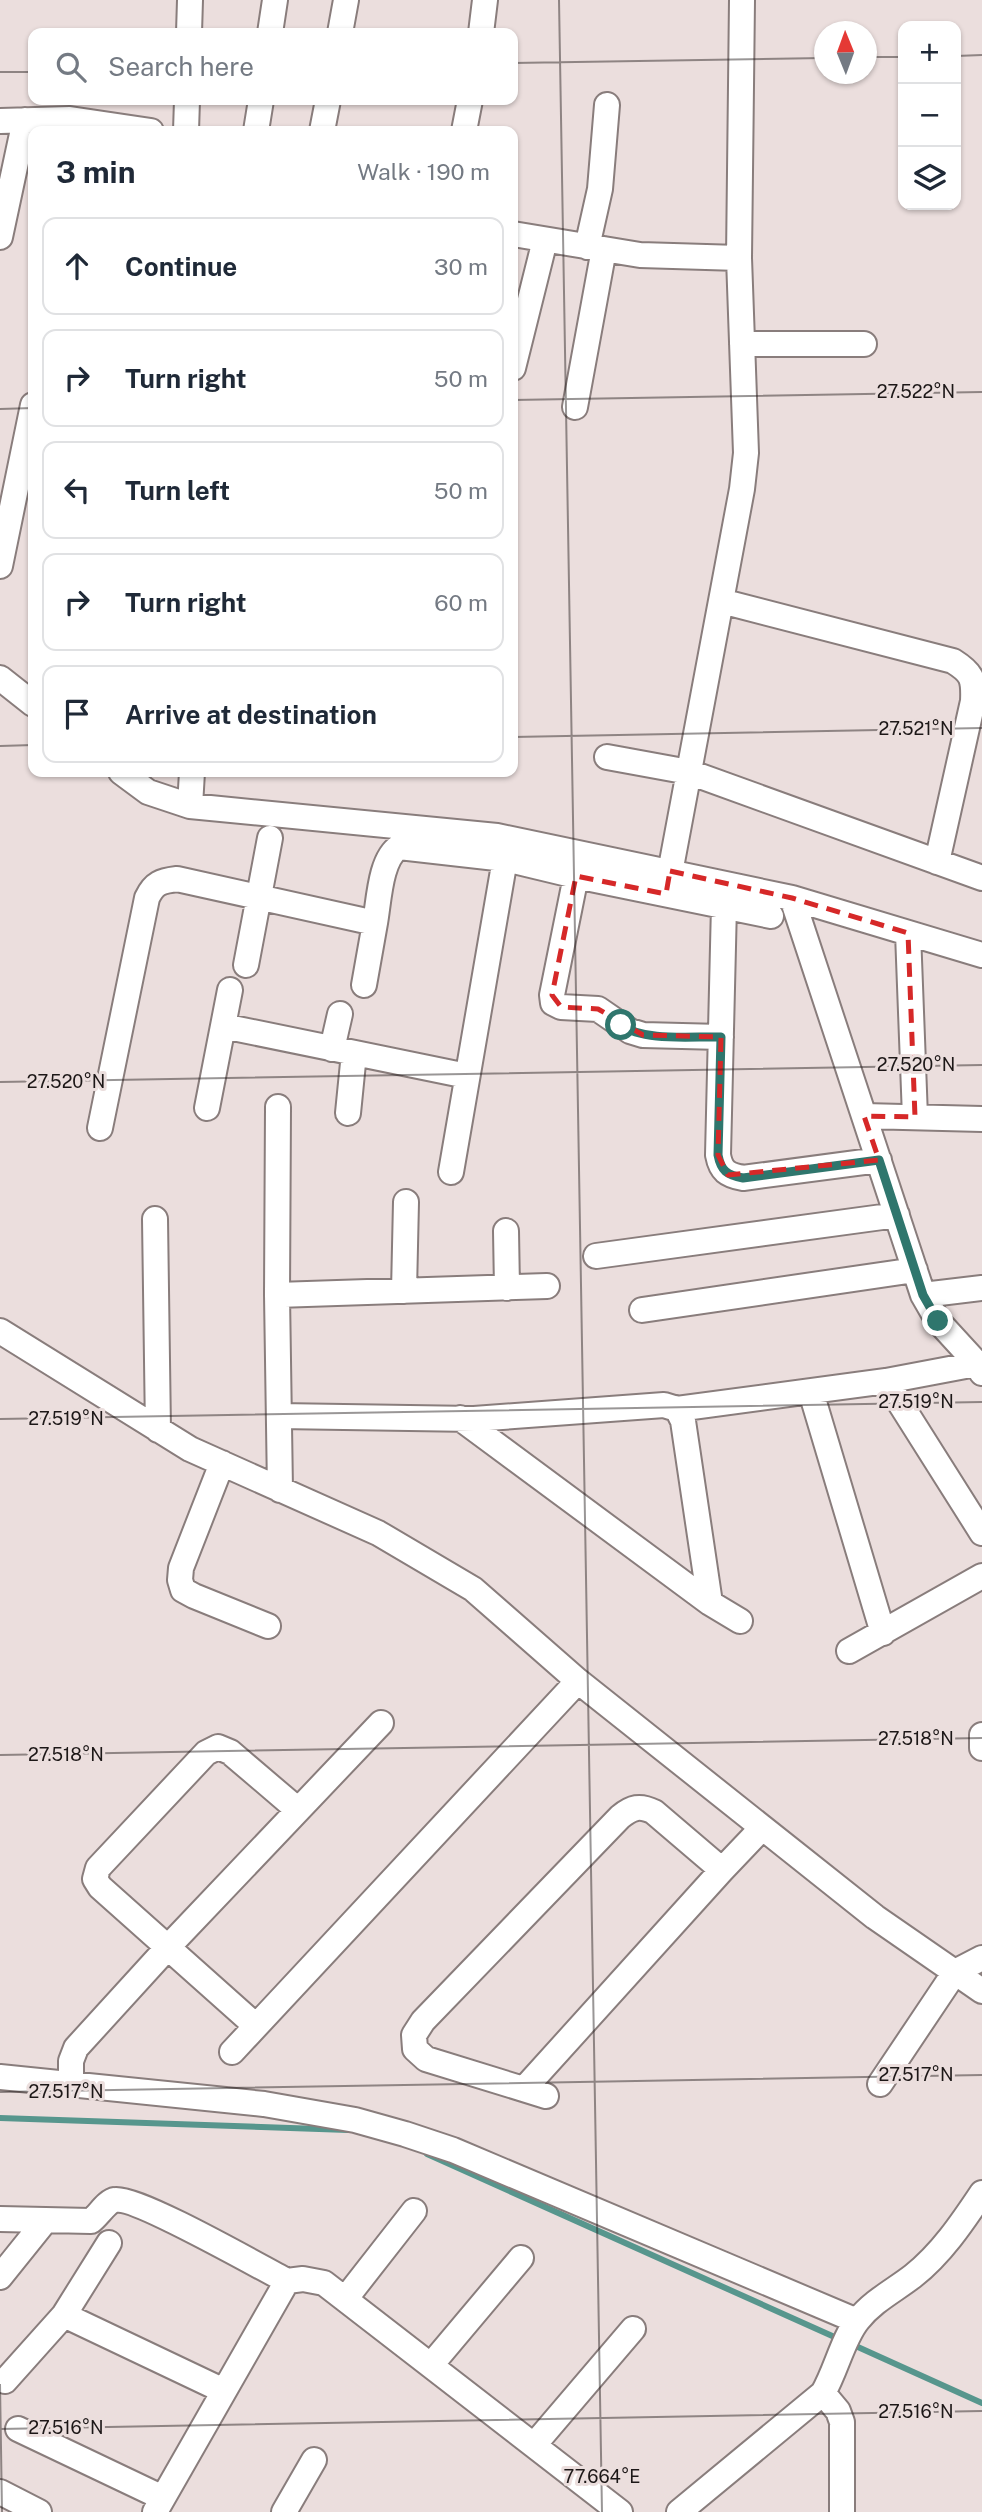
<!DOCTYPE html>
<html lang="en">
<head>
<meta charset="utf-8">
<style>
  :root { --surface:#fff; --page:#f6f6f7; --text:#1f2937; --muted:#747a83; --line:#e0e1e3 }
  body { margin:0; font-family:"Public Sans",sans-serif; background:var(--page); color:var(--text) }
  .controls { position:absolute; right:21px; top:21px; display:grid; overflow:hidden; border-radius:14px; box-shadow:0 2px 5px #0004 }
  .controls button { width:63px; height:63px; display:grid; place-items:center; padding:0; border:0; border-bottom:2px solid var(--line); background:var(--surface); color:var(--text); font:35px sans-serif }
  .compass { position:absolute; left:814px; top:21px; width:63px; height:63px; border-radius:50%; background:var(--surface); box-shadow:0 2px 5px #0004; rotate:359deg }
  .stop { position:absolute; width:21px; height:21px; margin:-16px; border:5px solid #2f766d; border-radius:50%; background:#fff }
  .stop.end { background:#2f766d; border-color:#fff; box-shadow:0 2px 7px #0008 }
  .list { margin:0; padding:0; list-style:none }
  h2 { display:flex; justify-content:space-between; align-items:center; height:91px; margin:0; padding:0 28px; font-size:30px }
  h2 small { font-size:23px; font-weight:400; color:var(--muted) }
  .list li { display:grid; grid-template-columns:46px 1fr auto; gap:21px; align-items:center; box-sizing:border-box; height:98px; margin:0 14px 14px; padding:0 14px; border:2px solid var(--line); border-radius:14px }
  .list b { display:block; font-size:26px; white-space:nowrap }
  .list em { font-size:23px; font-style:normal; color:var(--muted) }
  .icon { flex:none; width:38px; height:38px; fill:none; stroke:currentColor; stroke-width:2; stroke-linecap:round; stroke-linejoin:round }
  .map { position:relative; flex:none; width:982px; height:2512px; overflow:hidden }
  .search { position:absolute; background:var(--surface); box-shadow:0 2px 5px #0004; left:28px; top:28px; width:490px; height:77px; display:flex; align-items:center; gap:18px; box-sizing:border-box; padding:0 24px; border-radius:14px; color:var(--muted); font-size:26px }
  .panel { position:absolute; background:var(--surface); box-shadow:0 2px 5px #0004; left:28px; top:126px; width:490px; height:651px; border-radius:14px }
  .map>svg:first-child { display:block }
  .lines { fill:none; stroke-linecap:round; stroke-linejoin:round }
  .stream { stroke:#57968d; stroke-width:6 }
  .minor-casing { stroke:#897d7c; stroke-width:28 }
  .minor { stroke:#fff; stroke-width:24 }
  .route { stroke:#2f766d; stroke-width:9 }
  .marked { fill:none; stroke:#d62828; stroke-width:5; stroke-dasharray:14 9; stroke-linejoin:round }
  .ticks { fill:none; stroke:#1c1717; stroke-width:2; stroke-opacity:0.45 }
  .ticks-label { font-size:18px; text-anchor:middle; fill:#1c1717; stroke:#ebdedd; stroke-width:6; stroke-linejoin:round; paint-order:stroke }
</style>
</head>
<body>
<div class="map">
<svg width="982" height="2512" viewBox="0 0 982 2512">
  <rect width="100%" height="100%" fill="#ebdedd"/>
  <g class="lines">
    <path class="stream" d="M0,2118L348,2130
      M427,2154L839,2339
      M849,2343L982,2403"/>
    <defs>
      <path id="minor" d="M189,33L190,0
        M270,33L275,0
        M340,33L346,0
        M481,33L485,0
        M0,121L70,119L151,131
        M186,131L187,100
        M256,131L261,100
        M322,131L328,100
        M464,131L470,100
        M513,234L640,255L739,258
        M0,237L25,120
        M587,247L600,189L607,105
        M742,344H864
        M513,368L545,240
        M575,407L604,249
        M0,566L33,405
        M721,601L953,661C972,673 974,678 973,701L937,862
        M0,678L33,704
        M607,757L689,772L982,878
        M121,772L148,792L190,806L497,836L792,898L923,1295L938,1321L982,1369
        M190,806L192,772
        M576,876L552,995L553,1003L561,1007L598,1009L630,1031L643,1035L721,1037
        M666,894L742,489L746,453L739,258L742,0
        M792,898L982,955
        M724,905L718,1155C721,1171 727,1175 743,1178L879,1160
        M908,933L915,1117
        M246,965L270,838
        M364,985L375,923
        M223,1026L467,1076
        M332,1049L340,1014
        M278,1107L277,1295L280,1490
        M207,1108L230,990
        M348,1113L354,1053
        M864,1116L982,1119
        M100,1128L147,898C154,883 161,881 177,879L375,923C379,901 380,859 399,847L505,859
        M451,1172L505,859L576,876L771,916
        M155,1219L158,1430
        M506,1231L507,1288
        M596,1256L897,1215
        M404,1291L406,1202
        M277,1295L547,1286
        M923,1295L982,1288
        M642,1310L915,1270
        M0,1331L190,1449L378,1533L473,1589L578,1681L875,1917L982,1991
        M886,1381L982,1533
        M811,1392L883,1633
        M677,1409L886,1381L976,1364L982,1373
        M279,1416L474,1419L664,1405L677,1409L683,1421L710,1603
        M460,1418L710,1603L740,1621
        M222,1463L181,1568L180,1580L183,1590L194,1596L268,1626
        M849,1651L982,1576
        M982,1735V1748
        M256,2026L100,1887L95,1879L98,1868L206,1753L218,1747L230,1752L298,1810
        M232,2052L578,1681
        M0,2077L264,2104L355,2120L405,2134L453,2150L857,2321
        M71,2084V2061L76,2048L169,1946L381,1723
        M880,2084L955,1972L982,1958
        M524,2089L722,1870
        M546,2096L426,2059L415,2049L414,2035L423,2021L620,1817C632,1807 640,1805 654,1812L722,1870L762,1828
        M0,2219L91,2221C98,2216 107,2201 115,2200C136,2196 260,2267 287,2281L303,2279L324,2283L620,2512
        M0,2277L45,2221
        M346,2298L414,2211
        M64,2315L224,2391
        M431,2365L521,2258
        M5,2381L64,2315L109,2243
        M823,2393L838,2411L842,2422V2512
        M18,2429L163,2498
        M534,2445L633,2329
        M0,2492L39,2512
        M155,2512L287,2281
        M284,2512L314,2460
        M679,2512L823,2393C836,2371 843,2338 858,2320C873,2301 895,2290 913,2276C941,2254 962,2223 982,2193"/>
    </defs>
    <use href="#minor" class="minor-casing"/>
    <use href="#minor" class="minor"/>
  </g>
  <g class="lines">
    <path class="route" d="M621,1025C644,1042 693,1036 721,1037L718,1155C721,1171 727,1175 743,1178L879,1160L923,1295L938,1321"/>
  </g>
  <path class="marked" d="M670,871L792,898L908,933L915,1117L864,1116L879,1160L728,1175L718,1155L721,1037L643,1035L598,1009L561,1007L552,995L576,876L666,894Z"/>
  <path class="ticks" d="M559,0L602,2512M956,56L982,55M866,57H903M513,63L824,58M0,72H33M513,400L982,392M0,409L33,408M513,737L982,728M0,746L33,745M0,1082L982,1065M0,1419L982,1402M0,1755L982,1738M0,2092L982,2075M0,2384L2,2512M0,2429L982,2411"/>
  <g class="ticks-label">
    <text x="916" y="398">27.522°N</text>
    <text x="916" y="735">27.521°N</text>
    <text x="916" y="1071">27.520°N</text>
    <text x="66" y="1088">27.520°N</text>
    <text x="916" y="1408">27.519°N</text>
    <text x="66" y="1425">27.519°N</text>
    <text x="916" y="1745">27.518°N</text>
    <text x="66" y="1761">27.518°N</text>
    <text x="916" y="2081">27.517°N</text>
    <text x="66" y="2098">27.517°N</text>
    <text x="916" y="2418">27.516°N</text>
    <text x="66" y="2434">27.516°N</text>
    <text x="602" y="2483">77.664°E</text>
  </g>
</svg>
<div class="controls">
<button>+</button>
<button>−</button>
<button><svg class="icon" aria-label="layers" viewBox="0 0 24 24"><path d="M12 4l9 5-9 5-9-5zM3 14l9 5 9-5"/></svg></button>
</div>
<svg class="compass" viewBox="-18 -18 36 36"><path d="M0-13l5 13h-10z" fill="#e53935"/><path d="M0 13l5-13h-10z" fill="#747a83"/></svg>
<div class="stop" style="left:621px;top:1025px"></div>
<div class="stop end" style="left:938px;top:1321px"></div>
<div class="search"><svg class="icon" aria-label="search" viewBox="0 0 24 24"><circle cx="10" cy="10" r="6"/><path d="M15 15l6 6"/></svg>Search here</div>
<section class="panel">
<h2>3 min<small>Walk · 190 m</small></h2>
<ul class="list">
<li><svg class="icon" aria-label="ahead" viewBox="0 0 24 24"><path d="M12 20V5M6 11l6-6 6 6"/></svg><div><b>Continue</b></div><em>30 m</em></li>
<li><svg class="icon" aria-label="right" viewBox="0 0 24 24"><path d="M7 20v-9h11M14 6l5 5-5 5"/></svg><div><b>Turn right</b></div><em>50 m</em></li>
<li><svg class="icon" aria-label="left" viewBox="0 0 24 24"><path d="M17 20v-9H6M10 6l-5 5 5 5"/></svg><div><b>Turn left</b></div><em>50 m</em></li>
<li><svg class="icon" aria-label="right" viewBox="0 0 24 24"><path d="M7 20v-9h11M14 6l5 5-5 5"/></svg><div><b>Turn right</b></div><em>60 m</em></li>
<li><svg class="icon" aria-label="arrive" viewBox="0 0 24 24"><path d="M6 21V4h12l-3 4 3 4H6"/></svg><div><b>Arrive at destination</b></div></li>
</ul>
</section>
</div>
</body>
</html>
